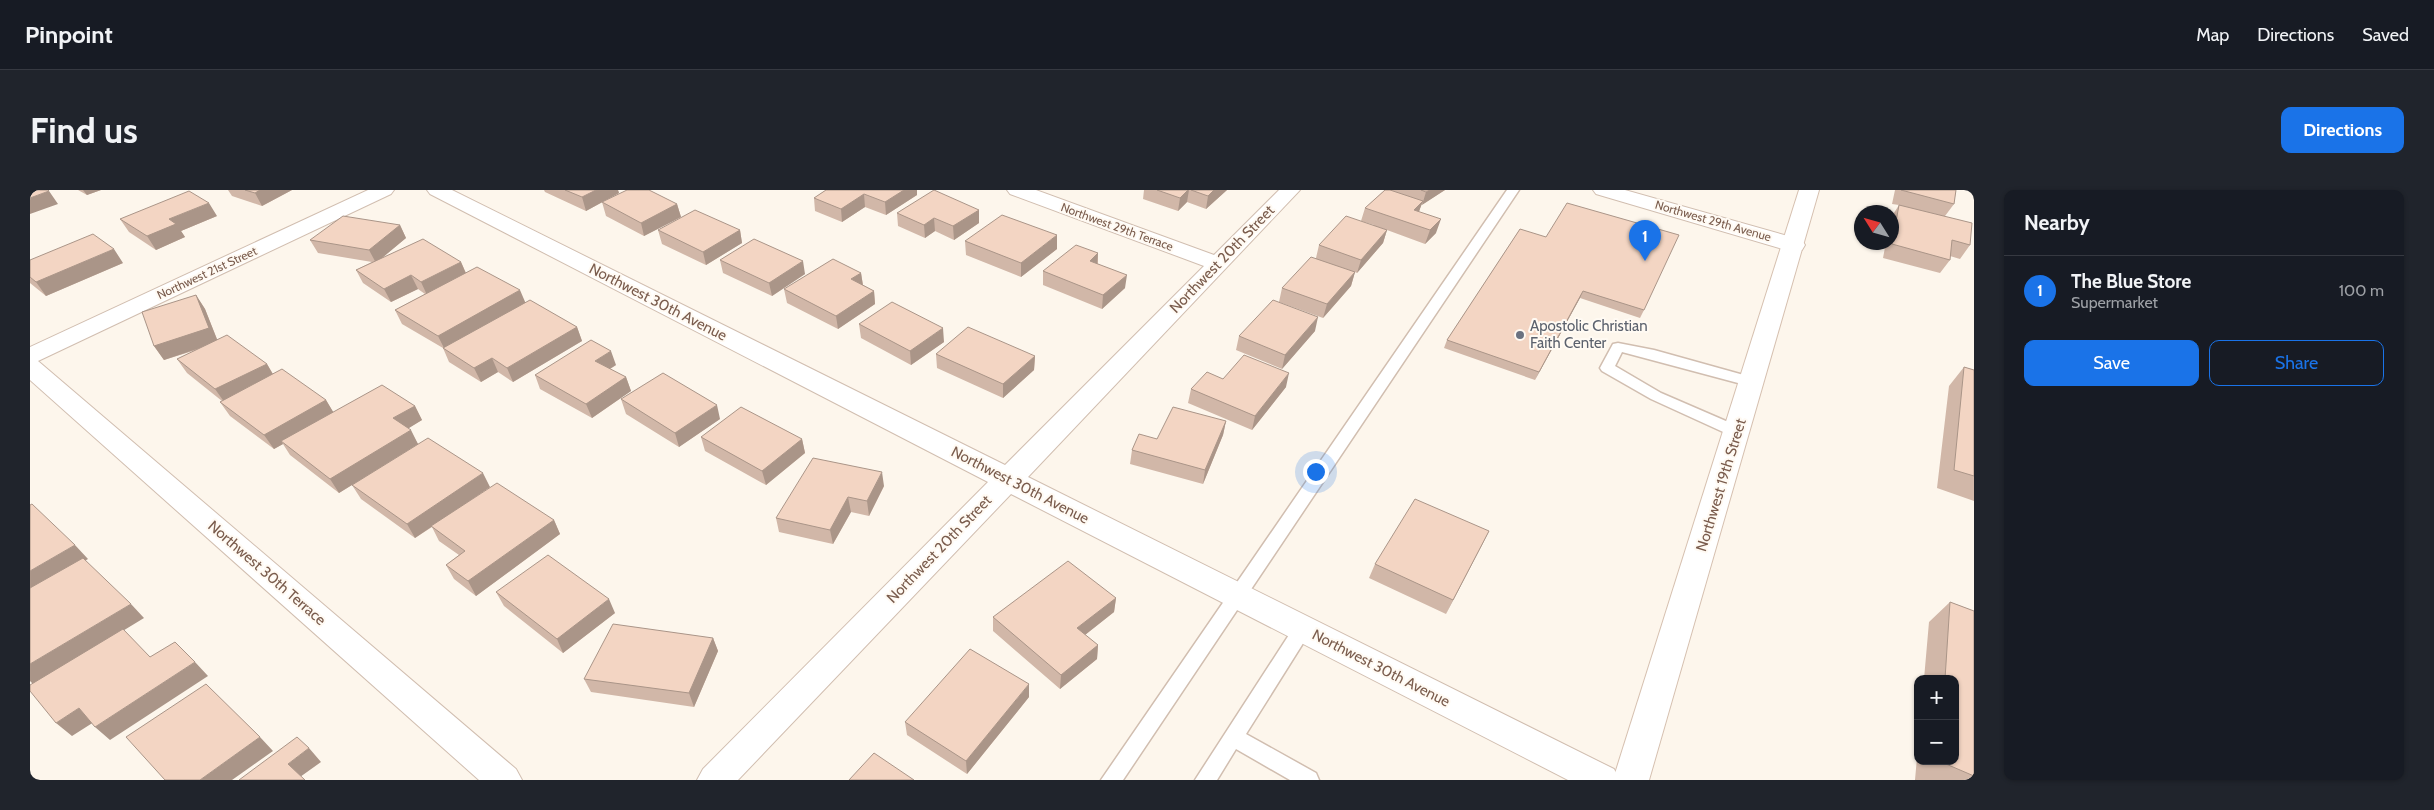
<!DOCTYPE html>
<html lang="en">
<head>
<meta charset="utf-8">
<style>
  :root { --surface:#171b24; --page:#20242c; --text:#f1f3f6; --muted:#9ea1a6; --line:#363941; --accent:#1a73e8 }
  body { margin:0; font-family:Cabin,sans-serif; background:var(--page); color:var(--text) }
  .controls { position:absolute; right:15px; bottom:15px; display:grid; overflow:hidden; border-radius:10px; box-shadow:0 1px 4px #0004 }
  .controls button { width:45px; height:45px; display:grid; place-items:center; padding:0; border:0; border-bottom:1px solid var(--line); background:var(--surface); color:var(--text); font:25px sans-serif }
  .compass { position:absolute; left:1824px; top:15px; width:45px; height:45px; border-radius:50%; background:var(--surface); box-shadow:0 1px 4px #0004; rotate:307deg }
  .you { position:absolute; left:1285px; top:281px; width:18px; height:18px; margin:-12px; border:4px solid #fff; border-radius:50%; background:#1a73e8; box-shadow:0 0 0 8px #1a73e833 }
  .badge { display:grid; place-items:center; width:32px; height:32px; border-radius:50%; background:var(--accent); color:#fff; font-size:16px; font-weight:700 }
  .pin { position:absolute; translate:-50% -41px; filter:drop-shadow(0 1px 2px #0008) }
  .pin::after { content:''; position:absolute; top:26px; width:18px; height:15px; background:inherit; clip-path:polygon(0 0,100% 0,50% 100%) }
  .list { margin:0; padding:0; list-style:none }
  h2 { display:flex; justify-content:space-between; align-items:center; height:65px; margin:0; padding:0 20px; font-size:21px }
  h2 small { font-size:16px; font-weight:400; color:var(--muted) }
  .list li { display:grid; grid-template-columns:32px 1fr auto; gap:15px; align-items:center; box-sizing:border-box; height:70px; padding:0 20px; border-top:1px solid var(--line) }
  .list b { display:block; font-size:19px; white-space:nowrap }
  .list p { margin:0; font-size:16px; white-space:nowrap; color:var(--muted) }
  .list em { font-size:16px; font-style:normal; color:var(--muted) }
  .actions { display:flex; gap:10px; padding:15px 20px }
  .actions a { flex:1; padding:11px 0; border:1px solid var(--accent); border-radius:10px; text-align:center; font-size:18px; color:var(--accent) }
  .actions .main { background:var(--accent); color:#fff }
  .map { position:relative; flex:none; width:1944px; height:590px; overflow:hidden; border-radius:10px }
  header { display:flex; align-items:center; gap:30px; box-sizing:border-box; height:70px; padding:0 25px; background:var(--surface); border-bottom:1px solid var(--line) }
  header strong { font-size:24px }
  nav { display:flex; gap:28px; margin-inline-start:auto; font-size:18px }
  .intro { display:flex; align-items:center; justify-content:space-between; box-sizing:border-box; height:120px; padding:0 30px }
  h1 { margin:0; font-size:35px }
  .button { padding:12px 22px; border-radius:10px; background:var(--accent); color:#fff; font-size:18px; font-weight:700 }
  main { display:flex; gap:30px; padding:0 30px }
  aside { flex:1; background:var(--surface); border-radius:10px; box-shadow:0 1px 4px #0004 }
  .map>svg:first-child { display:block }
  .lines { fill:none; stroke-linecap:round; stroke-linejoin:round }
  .lane-casing { stroke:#d1beb0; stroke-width:3 }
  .street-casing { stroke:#d1beb0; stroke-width:2 }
  .secondary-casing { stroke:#d6c0b0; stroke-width:2 }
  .lane { fill:#fff; fill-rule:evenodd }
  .street { fill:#fff; fill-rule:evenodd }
  .secondary { fill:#fff; fill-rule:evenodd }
  .wall { fill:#d1b7a8 }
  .shaded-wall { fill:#aa9588 }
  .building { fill:#f3d5c3; stroke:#aa9588 }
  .worship-dot { fill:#6b7280; stroke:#fffaf3; stroke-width:2 }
  .labels { text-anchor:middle; stroke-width:4; stroke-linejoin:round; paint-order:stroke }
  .far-street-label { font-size:12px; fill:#7a5c4d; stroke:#fffaf3 }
  .street-label { font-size:15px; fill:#7a5c4d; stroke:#fffaf3 }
  .worship-label { font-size:15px; fill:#5b616d; stroke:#fffaf3; text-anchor:start }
</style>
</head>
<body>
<header>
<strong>Pinpoint</strong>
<nav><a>Map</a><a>Directions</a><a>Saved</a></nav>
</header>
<div class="intro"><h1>Find us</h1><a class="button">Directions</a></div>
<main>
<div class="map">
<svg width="1944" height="590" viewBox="0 0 1944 590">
  <rect width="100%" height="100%" fill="#fdf6ec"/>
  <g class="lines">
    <defs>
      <path id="lane" d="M1477,0H1489L1093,590H1071Z
        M1588,153L1624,160L1728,189L1730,192L1723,197L1592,162L1585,176L1631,203L1712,238L1715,242L1712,246H1702L1621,209L1572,181L1570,178L1583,154Z
        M1273,432L1280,434L1282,439L1216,544L1286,583L1289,590H1260L1206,559L1187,590H1165L1266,434Z"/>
      <path id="street" d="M338,0H364L361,4L8,171L486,579L492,590H449L0,190V157Z
        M397,0H422L975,275L1174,76L980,4L977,0H1006L1184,65L1249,0H1270L998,287L1584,579L1590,590H1538L981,304L708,590H667L673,579L958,292L400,4Z
        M1563,0H1595L1772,50L1775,55L1772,60L1764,61L1756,60L1566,4Z"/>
      <path id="secondary" d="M1769,0H1789L1619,590H1583Z"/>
    </defs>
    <use href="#lane" class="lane-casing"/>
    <use href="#street" class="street-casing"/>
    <use href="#secondary" class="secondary-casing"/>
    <use href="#lane" class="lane"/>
    <use href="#street" class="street"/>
    <use href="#secondary" class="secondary"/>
  </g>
  <path class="wall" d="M48,0H71L57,5Z
    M198,0H262L232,16L202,6Z
    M514,0H588L589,3L556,21L515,2Z
    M796,0H887V5L856,25L835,17L812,32L785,21L784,8Z
    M1114,0H1197L1176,19L1157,12L1148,21L1113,9Z
    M1355,0H1415L1391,15L1389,22L1406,43L1395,54L1357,40L1353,53L1327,83L1325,82L1321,96L1293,128L1249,112L1252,98L1286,68L1289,55L1344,35L1331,31L1335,18Z
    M1865,0H1926L1924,14L1915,26L1940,55L1930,69L1920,66V70L1910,83L1853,68L1856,52H1862V26L1869,15L1862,14Z
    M572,12L647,14L651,27L614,46L576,26Z
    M949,20V33L924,50L905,41L895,48L868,36L867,23Z
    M187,26L151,41L155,47L126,60L99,42L90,29Z
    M370,35L376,48L353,67L431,72L436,83L495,113L547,137L552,151L483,192L468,182L451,192L419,172L413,158L372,134L365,120L395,104L388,99L361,112L333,93L326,80L342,72L288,63L280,50Z
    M1490,39L1614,120L1610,128L1550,108L1505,190L1414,158L1417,150Z
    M628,40H710L712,53L676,75L632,54Z
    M935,51L1027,59L991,87L936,65Z
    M1068,63V74L1095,98L1072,119L1013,95V81Z
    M0,70L93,73L16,106L0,93Z
    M690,70L775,84L742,106L693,83Z
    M831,83L833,95L844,101L845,114L808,139L757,113L754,99Z
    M166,105L175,119L187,149L237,174L243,184L296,210L303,222L385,216L392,230L378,238L388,254L460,297L424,322L524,330L530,344L446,406L424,389L416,375L429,365L409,351L402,337L385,348L331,309L322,295L348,279L309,303L260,265L253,254L244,259L200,226L190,212L192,211L157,183L147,169L166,160L134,170L124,156Z
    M829,134L914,152L881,175L831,148Z
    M1285,141L1252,179L1206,160L1209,146Z
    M906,164L1005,166L1004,180L973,208L907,178Z
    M586,175L580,179L596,187L601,201L562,228L510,199L505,185Z
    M1934,177L1944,180V311L1907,298L1919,196Z
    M1193,189L1256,197L1222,240L1158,213L1161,199Z
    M591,209L690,229L649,257L596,224Z
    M1196,231L1193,245L1173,294L1100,274L1102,260L1127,249Z
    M671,247L772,249L775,263L736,295L675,261Z
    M854,296L839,326L821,322L803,354L749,342L746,328Z
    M1459,341L1416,424L1339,388L1345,374Z
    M466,402L585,423L533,463L474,416Z
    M1086,408L1084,422L1055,445L1068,455L1067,469L1030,499L963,441V427Z
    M1920,412L1944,421V590H1885L1888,556V571H1925V489H1894L1899,432Z
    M683,448L688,461L664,517L561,502L554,489Z
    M999,507L937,584L877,545L875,532Z"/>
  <path class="shaded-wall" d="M53,0H71L57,5Z
    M230,0H262L232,16L225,3Z
    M566,0H588L589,3L556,21L552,7Z
    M874,0H887V5L856,25L855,12Z
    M1158,0H1159L1157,12L1148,21L1150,8Z
    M1184,0H1197L1176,19L1178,6Z
    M1400,0H1415L1392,15L1396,2Z
    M19,1L28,14L0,24V8Z
    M834,4L835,17L812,32L811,19Z
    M1393,11L1388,24L1384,20Z
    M179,13L187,26L151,41L155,47L126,60L117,46L139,29Z
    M647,14L651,27L614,46L611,33Z
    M949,20V33L924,50L923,36Z
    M904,28L905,41L895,48L894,35Z
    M1411,29L1406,43L1395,54L1400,40Z
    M370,35L376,48L346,73L339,60Z
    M710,40L712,53L676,75L673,62Z
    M1357,40L1353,53L1327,83L1331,70Z
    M1027,45V59L991,87V73Z
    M84,59L93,73L16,106L6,92Z
    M1068,63L1067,77L1060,71Z
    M773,71L775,84L742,106L739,93Z
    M431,72L437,86L397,105L391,92Z
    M1325,82L1321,96L1293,128L1297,114Z
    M831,83L833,96L821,89Z
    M381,85L388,99L361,112L354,99Z
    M1097,85L1095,98L1072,119L1073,105Z
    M490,100L496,114L415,160L408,146Z
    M844,101L845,114L808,139L806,126Z
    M1553,101L1550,108L1505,190L1509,182Z
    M166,105L175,119L188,152L134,170L124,156Z
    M1288,127L1285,141L1252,179L1255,165Z
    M547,137L552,151L483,192L477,178Z
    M913,138L914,152L881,175L880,161Z
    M581,161L586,175L570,185L565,171Z
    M1005,166L1004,180L973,208V194Z
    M462,168L468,182L451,192L444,178Z
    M237,174L245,188L195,213L185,199Z
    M1259,183L1256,197L1222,240L1225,226Z
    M596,187L601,201L562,228L556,214Z
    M296,210L305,225L251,251L253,254L244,259L234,245Z
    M687,215L690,229L649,257L645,243Z
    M385,216L392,230L371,243L363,228Z
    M1196,231L1193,245L1173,294L1175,280Z
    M381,240L388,254L309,303L300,289Z
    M772,249L775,263L736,295L732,281Z
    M852,282L854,296L839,326L837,311Z
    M453,283L460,297L385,348L377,334Z
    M818,307L821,322L803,354L800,340Z
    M524,330L530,344L446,406L438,391Z
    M1459,341L1452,355L1416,424L1423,410Z
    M45,355L58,369L0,403V381Z
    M1086,408L1084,422L1046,452L1047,438Z
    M579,409L585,423L533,463L527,449Z
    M101,414L114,428L4,495L0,491V474Z
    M683,448L688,461L664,517L659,503Z
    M1068,455L1067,469L1030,499L1031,485Z
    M165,472L178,486L80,550L65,537Z
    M999,494V507L937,584L936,571Z
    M49,518L64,532L42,546L26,533Z
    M230,547L243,561L202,590H170Z
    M279,558L291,572L270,587L258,574Z"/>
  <path class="building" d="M0,0H18L19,1L0,8Z
    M215,0H230L225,3Z
    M535,0H566L552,7Z
    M597,0H619L647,14L611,33L572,12Z
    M796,0H874L855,12L834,4L811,19L784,8Z
    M904,0L949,20L923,36L904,28L894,35L867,23Z
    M1127,0H1158L1150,8Z
    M1161,0H1184L1178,6Z
    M1355,0H1360L1393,11L1384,20L1411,29L1400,40L1335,18Z
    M1391,0H1400L1396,2Z
    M1871,0H1926L1924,14Z
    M159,1L179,13L139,29L146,34L117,46L90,29Z
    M1537,13L1649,45L1614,120L1553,101L1509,182L1417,150L1490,39L1516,47Z
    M1869,15L1942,33L1940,55L1922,50L1920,70L1862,54Z
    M665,20L710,40L673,62L628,40Z
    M972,25L1027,45L991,73L935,51Z
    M313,26L370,35L339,60L280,50Z
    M1316,26L1357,40L1331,70L1289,55Z
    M63,44L84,59L6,92L0,87V70Z
    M393,49L431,72L391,92L381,85L354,99L326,80Z
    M724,49L773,71L739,93L690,70Z
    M1046,55L1068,63L1060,71L1097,85L1073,105L1013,81Z
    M1281,67L1325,82L1297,114L1252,98Z
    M803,69L831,83L821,89L844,101L806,126L754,99Z
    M447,77L490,100L408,146L365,120Z
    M166,105L179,138L124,156L112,122Z
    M500,110L547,137L477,178L462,168L444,178L413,158Z
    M1243,110L1288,127L1255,165L1209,146Z
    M862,112L913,138L880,161L829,134Z
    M938,137L1005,166L973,194L906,164Z
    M197,145L237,174L185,199L147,169Z
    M561,150L581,161L565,171L596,187L556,214L505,185Z
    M1214,165L1259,183L1225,226L1161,199L1177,182L1193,189Z
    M1934,177L1944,180V286L1924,280Z
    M252,179L296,210L234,245L190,212Z
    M633,183L687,215L645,243L591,209Z
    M352,195L385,216L363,228L381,240L300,289L251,251Z
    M711,217L772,249L732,281L671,247Z
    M1143,217L1196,231L1175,280L1102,260L1109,244L1127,249Z
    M398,248L453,283L377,334L322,295Z
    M783,268L852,282L837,311L818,307L800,340L746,328Z
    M467,293L524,330L438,391L416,375L435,361L401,336Z
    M1385,309L1459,341L1423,410L1345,374Z
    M2,314L45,355L0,381V315Z
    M518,365L579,409L527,449L466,402Z
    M53,368L101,414L0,474V398Z
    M1038,371L1086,408L1047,438L1068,455L1031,485L963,427Z
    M1920,412L1944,421V586L1909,571H1925V489H1915Z
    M583,434L683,448L659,503L554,489Z
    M93,439L120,467L145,452L165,472L65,537L49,518L26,533L0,501V495Z
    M940,459L999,494L936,571L875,532Z
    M176,494L230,547L170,590H135L96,547Z
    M267,547L279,558L258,574L275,590H209Z
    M844,563L884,590H819Z"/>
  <circle class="worship-dot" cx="1490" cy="145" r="5"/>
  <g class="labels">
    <g class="far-street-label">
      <text transform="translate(1683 31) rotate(16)" y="4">Northwest 29th Avenue</text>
      <text transform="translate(1087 37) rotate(20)" y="4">Northwest 29th Terrace</text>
      <text transform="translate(177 83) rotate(-25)" y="4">Northwest 21st Street</text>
    </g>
    <g class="street-label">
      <text transform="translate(1192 69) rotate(-46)" y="5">Northwest 20th Street</text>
      <text transform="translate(628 112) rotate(27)" y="5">Northwest 30th Avenue</text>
      <text transform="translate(990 295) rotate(27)" y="5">Northwest 30th Avenue</text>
      <text transform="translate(1691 295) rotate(-73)" y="5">Northwest 19th Street</text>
      <text transform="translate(909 359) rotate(-46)" y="5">Northwest 20th Street</text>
      <text transform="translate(237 383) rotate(41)" y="5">Northwest 30th Terrace</text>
      <text transform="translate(1351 478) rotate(27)" y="5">Northwest 30th Avenue</text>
    </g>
    <g class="worship-label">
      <text x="1500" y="141">Apostolic Christian<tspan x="1500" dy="17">Faith Center</tspan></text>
    </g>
  </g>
</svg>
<div class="controls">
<button>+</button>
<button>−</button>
</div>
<svg class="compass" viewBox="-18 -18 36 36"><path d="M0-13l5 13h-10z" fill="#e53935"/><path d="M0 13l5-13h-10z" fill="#9ea1a6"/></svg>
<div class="you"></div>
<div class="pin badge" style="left:1615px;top:71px">1</div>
</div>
<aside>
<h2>Nearby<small></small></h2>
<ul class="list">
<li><span class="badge">1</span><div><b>The Blue Store</b><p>Supermarket</p></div><em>100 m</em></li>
</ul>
<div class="actions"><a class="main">Save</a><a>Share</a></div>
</aside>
</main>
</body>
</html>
